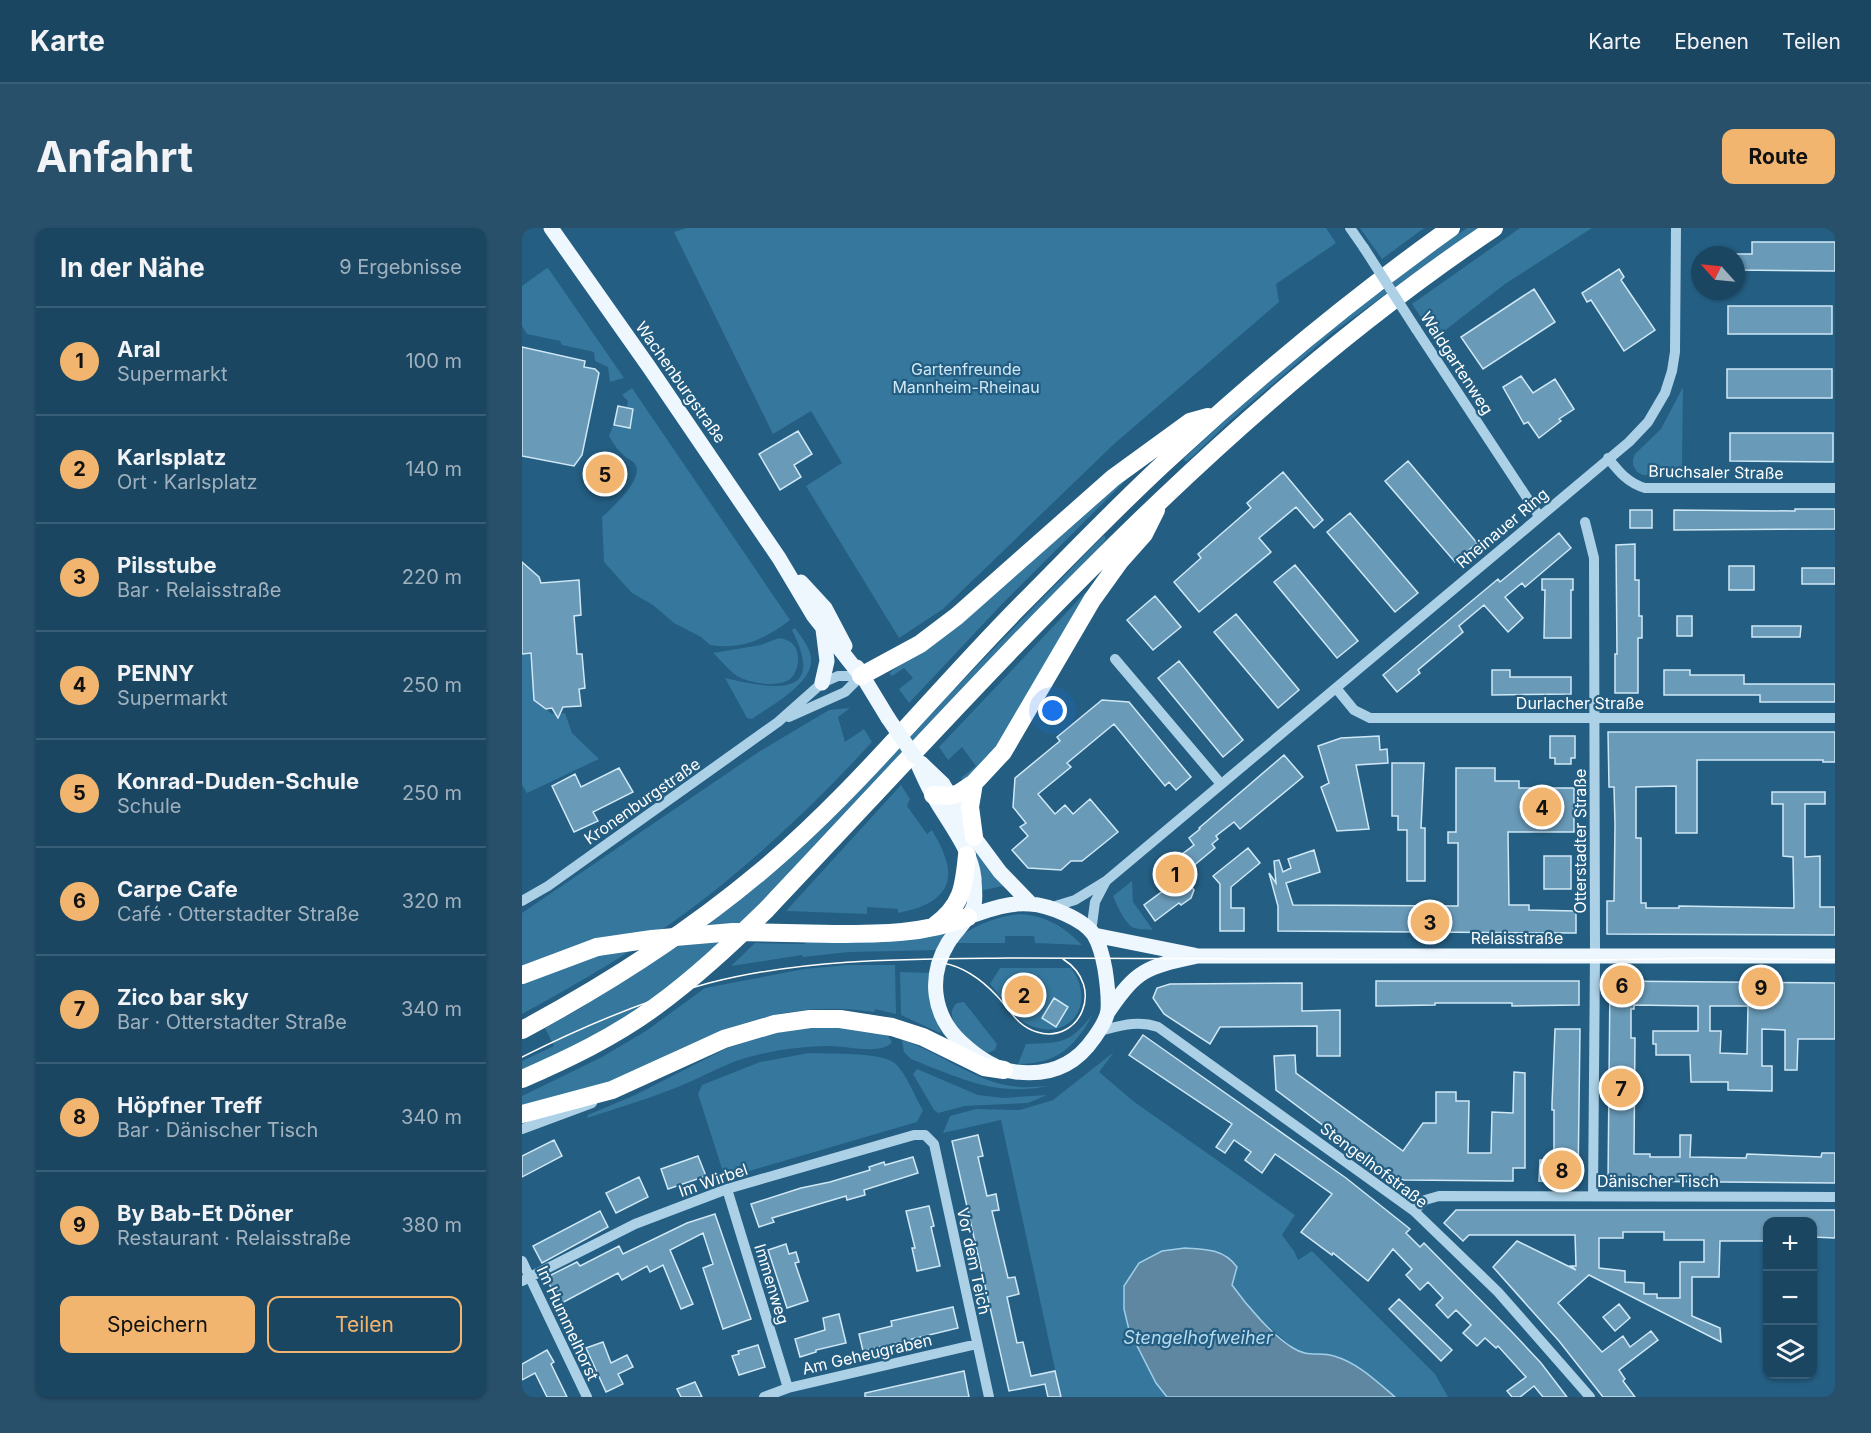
<!DOCTYPE html>
<html lang="de">
<head>
<meta charset="utf-8">
<style>
  :root { --surface:#1b4662; --page:#28506b; --text:#f1f3f6; --muted:#a0b1be; --line:#395e77; --accent:#f1b570 }
  body { margin:0; font-family:Inter,sans-serif; background:var(--page); color:var(--text) }
  .controls { position:absolute; right:18px; bottom:18px; display:grid; overflow:hidden; border-radius:12px; box-shadow:0 2px 4px #0004 }
  .controls button { width:54px; height:54px; display:grid; place-items:center; padding:0; border:0; border-bottom:2px solid var(--line); background:var(--surface); color:var(--text); font:30px sans-serif }
  .compass { position:absolute; left:1169px; top:18px; width:54px; height:54px; border-radius:50%; background:var(--surface); box-shadow:0 2px 4px #0004; rotate:297deg }
  .you { position:absolute; left:531px; top:483px; width:21px; height:21px; margin:-15px; border:4px solid #fff; border-radius:50%; background:#1a73e8; box-shadow:0 0 0 9px #1a73e833 }
  .badge { display:grid; place-items:center; width:39px; height:39px; border-radius:50%; background:var(--accent); color:#111; font-size:20px; font-weight:700 }
  .pin { position:absolute; translate:-50% -50%; border:3px solid #fff; box-shadow:0 2px 6px #0006 }
  .list { margin:0; padding:0; list-style:none }
  h2 { display:flex; justify-content:space-between; align-items:center; height:78px; margin:0; padding:0 24px; font-size:26px }
  h2 small { font-size:20px; font-weight:400; color:var(--muted) }
  .list li { display:grid; grid-template-columns:39px 1fr auto; gap:18px; align-items:center; box-sizing:border-box; height:108px; padding:0 24px; border-top:2px solid var(--line) }
  .list b { display:block; font-size:22px; white-space:nowrap }
  .list p { margin:0; font-size:20px; white-space:nowrap; color:var(--muted) }
  .list em { font-size:20px; font-style:normal; color:var(--muted) }
  .actions { display:flex; gap:12px; padding:18px 24px }
  .actions a { flex:1; padding:14px 0; border:2px solid var(--accent); border-radius:12px; text-align:center; font-size:21px; color:var(--accent) }
  .actions .main { background:var(--accent); color:#111 }
  .icon { flex:none; width:33px; height:33px; fill:none; stroke:currentColor; stroke-width:2; stroke-linecap:round; stroke-linejoin:round }
  .map { position:relative; flex:none; width:1313px; height:1169px; overflow:hidden; border-radius:12px }
  header { display:flex; align-items:center; gap:36px; box-sizing:border-box; height:84px; padding:0 30px; background:var(--surface); border-bottom:2px solid var(--line) }
  header strong { font-size:28px }
  nav { display:flex; gap:33px; margin-inline-start:auto; font-size:21px }
  .intro { display:flex; align-items:center; justify-content:space-between; box-sizing:border-box; height:144px; padding:0 36px }
  h1 { margin:0; font-size:42px }
  .button { padding:15px 27px; border-radius:12px; background:var(--accent); color:#111; font-size:21px; font-weight:700 }
  main { display:flex; gap:36px; padding:0 36px }
  aside { flex:1; background:var(--surface); border-radius:12px; box-shadow:0 2px 4px #0004 }
  .map>svg:first-child { display:block }
  .green { fill:#35779d }
  .water { fill:#5f87a1; stroke:#a0cee8; stroke-width:1.5 }
  .building { fill:#699ab8; stroke:#cfe8f6; stroke-width:1.5; fill-rule:evenodd }
  .lines { fill:none; stroke-linecap:round; stroke-linejoin:round }
  .minor { stroke:#acd1e7; stroke-width:10 }
  .major { stroke:#eef7fd; stroke-width:15 }
  .highway { stroke:#fff; stroke-width:18 }
  .tram { stroke:#fff; stroke-width:1.5 }
  .minor-bridge { stroke:#acd1e7; stroke-width:10 }
  .major-bridge { stroke:#eef7fd; stroke-width:15 }
  .highway-bridge { stroke:#fff; stroke-width:18 }
  .labels { text-anchor:middle; stroke-width:4.5; stroke-linejoin:round; paint-order:stroke }
  .street-label { font-size:16px; fill:#fff; stroke:#245e82 }
  .park-label { font-size:16px; fill:#cfe8f6; stroke:#245e82 }
  .water-label { font-size:18px; font-style:italic; fill:#b7dbef; stroke:#245e82 }
</style>
</head>
<body>
<header>
<strong>Karte</strong>
<nav><a>Karte</a><a>Ebenen</a><a>Teilen</a></nav>
</header>
<div class="intro"><h1>Anfahrt</h1><a class="button">Route</a></div>
<main>
<aside>
<h2>In der Nähe<small>9 Ergebnisse</small></h2>
<ul class="list">
<li><span class="badge">1</span><div><b>Aral</b><p>Supermarkt</p></div><em>100 m</em></li>
<li><span class="badge">2</span><div><b>Karlsplatz</b><p>Ort · Karlsplatz</p></div><em>140 m</em></li>
<li><span class="badge">3</span><div><b>Pilsstube</b><p>Bar · Relaisstraße</p></div><em>220 m</em></li>
<li><span class="badge">4</span><div><b>PENNY</b><p>Supermarkt</p></div><em>250 m</em></li>
<li><span class="badge">5</span><div><b>Konrad-Duden-Schule</b><p>Schule</p></div><em>250 m</em></li>
<li><span class="badge">6</span><div><b>Carpe Cafe</b><p>Café · Otterstadter Straße</p></div><em>320 m</em></li>
<li><span class="badge">7</span><div><b>Zico bar sky</b><p>Bar · Otterstadter Straße</p></div><em>340 m</em></li>
<li><span class="badge">8</span><div><b>Höpfner Treff</b><p>Bar · Dänischer Tisch</p></div><em>340 m</em></li>
<li><span class="badge">9</span><div><b>By Bab-Et Döner</b><p>Restaurant · Relaisstraße</p></div><em>380 m</em></li>
</ul>
<div class="actions"><a class="main">Speichern</a><a>Teilen</a></div>
</aside>
<div class="map">
<svg width="1313" height="1169" viewBox="0 0 1313 1169">
  <rect width="100%" height="100%" fill="#245e82"/>
  <path class="green" d="M165,0H804L814,15L754,56L757,74L592,216L421,381L377,410L284,258L320,235L289,183L251,206L152,4Z
    M838,0H902L860,31Z
    M945,0H955L810,105L709,192L670,229L664,234L661,231L743,156L871,51Z
    M998,0H1070L983,56L913,110L890,76Z
    M25,40H26L102,150L88,154L86,139L73,133L72,124L40,117L38,113L5,106L0,98V58Z
    M1161,159L1160,239L1154,248L1121,247L1115,244L1111,237V231L1113,226L1139,201Z
    M110,160L268,392C243,411 221,422 188,417L179,409L152,395L131,377L110,365L82,334L80,289C90,280 123,250 113,236C111,233 108,232 105,230C97,224 92,217 87,208L91,198L108,200L112,181L105,179L106,173L100,167Z
    M605,251L480,376L387,475L377,461L391,450L382,440L370,448L367,445L397,424L571,274Z
    M582,307L584,310L582,314C505,392 429,472 354,552C272,640 192,734 89,798C61,816 30,828 0,843V833L32,818L23,800L59,780L159,716L236,657L411,483Z
    M563,365H565L492,499L442,556L439,550L454,538L440,519L426,532L417,519Z
    M273,400C279,409 287,418 289,429C293,455 248,478 230,491L225,490L203,450C248,460 306,473 270,402Z
    M257,410C263,411 270,413 273,419C279,428 276,448 265,453C252,459 227,455 215,448C206,442 199,432 191,425L239,417Z
    M8,425L12,472L30,486L43,485L50,505L77,531L5,565L0,557V426Z
    M328,480L316,489L323,514L342,501L350,514C293,576 233,633 166,683C114,722 57,755 0,786V685L235,525L307,482Z
    M379,557L388,571L385,578L405,606L410,602C415,611 421,621 424,632C435,667 404,680 376,685V681L345,679V686L264,683Z
    M450,616L481,658L457,663L448,617Z
    M610,653L611,674L631,702C625,701 616,702 610,699C602,694 595,677 591,668Z
    M499,686C525,688 542,699 560,717L513,715L512,708H483V715H431C448,698 475,688 499,686Z
    M424,705L416,722L327,724L281,729L280,727L209,738L233,715L283,716V714Z
    M326,737H373L374,786L353,781L352,784C282,773 225,790 162,819C145,826 130,836 113,844C77,861 39,870 0,881V868L80,829L124,803L183,760L282,741Z
    M478,740H549C575,774 549,815 507,797C491,790 480,769 468,756Z
    M378,744L410,745V781L419,803L418,805L379,787Z
    M442,774L475,816L473,822C468,824 464,826 459,824C447,819 431,799 430,787C429,782 432,778 435,775Z
    M571,786C553,819 535,836 496,836L504,816C541,815 548,815 571,786Z
    M308,799L352,803L366,808L370,814C359,828 322,817 304,818C274,819 243,823 214,833C194,841 175,851 156,859C126,871 95,880 65,890L66,887L113,867L203,821L242,808L277,800Z
    M380,812C421,825 454,856 498,859C507,860 517,858 526,858C474,869 437,850 389,831L382,824Z
    M592,824L577,844L611,873L773,987L760,1007L772,1023L776,1032L790,1023L913,1146L926,1169H873L837,1139L810,1127H786L771,1120L726,1080L710,1057L715,1039L687,1021L663,1020L640,1023L607,1102L634,1155L645,1169H539L479,892L421,905L428,888L454,881L498,882L531,872Z
    M287,825C307,826 356,824 371,834C382,840 394,871 401,882L395,894L203,950L176,866L180,857L238,834Z
    M395,841L456,867L481,870L525,867L506,875L443,878L416,885L412,882L391,846Z"/>
  <path class="water" d="M663,1020C684,1021 702,1021 715,1039L710,1057C725,1078 749,1106 771,1120C786,1130 798,1123 812,1128C836,1135 854,1153 873,1169H645L634,1155L607,1102L602,1081V1058L617,1035L640,1023Z"/>
  <path class="building" d="M1230,14H1313V43L1214,42V26H1230Z
    M1097,41L1102,49L1099,52L1133,102L1102,123L1069,72L1065,74L1060,65Z
    M1012,61L1033,94L961,141L939,109Z
    M1206,78H1310V106H1206Z
    M0,119L63,133L62,139L73,141L77,145L60,227L52,238L0,228Z
    M1205,141H1310V170H1205Z
    M999,148L1011,165L1033,151L1052,181L1037,191L1039,193L1017,210L1006,194L1002,196L981,159Z
    M96,178L111,181L108,200L92,197Z
    M276,203L290,226L272,237L279,249L258,262L237,226Z
    M1208,205H1311V234L1208,233Z
    M886,233L955,315L933,334L863,253Z
    M761,244L801,292L792,300L774,279L737,310L749,324L677,384L652,354L679,330L676,326L729,280L725,275Z
    M1273,281H1313V301L1152,302V282L1273,283Z
    M1108,282H1130V300H1108Z
    M828,285L896,365L873,384L805,304Z
    M1037,305L1049,320L1003,359L1000,355L983,369L1001,390L986,404L962,377L937,398L941,404L896,442L898,445L875,464L861,447L976,351L978,354Z
    M1113,316V352H1117V388H1120V410H1116V465H1093V426H1095L1094,317Z
    M0,334L17,349L19,355L57,352L59,387L52,388L55,426H60L63,460L57,461L59,478L41,479L36,490L30,480L24,481L12,472L9,425L0,426Z
    M773,337L836,413L815,430L752,354Z
    M1207,338H1232V362H1207Z
    M1280,340H1313V356H1280Z
    M1020,351H1051V362H1049V410H1022L1023,362H1020Z
    M633,368L659,399L631,422L605,392Z
    M714,386L777,462L756,480L692,404Z
    M1155,388H1170V408H1155Z
    M1230,398H1279L1278,409H1230Z
    M657,433L721,512L701,529L636,450Z
    M970,442H988V449H1049V466L970,467Z
    M1142,442H1168V447H1222V456H1313V474H1238V467H1142Z
    M580,472L607,474L669,549L654,562L647,554L643,558L592,496L545,535L549,539L516,566L533,586L543,577L551,586L568,571L596,604L560,633H549L539,642L506,640L490,622L506,608L498,599L504,595L491,579L493,550L538,513L535,509Z
    M1086,504H1313V534H1301V532H1175V605H1154V558L1114,559V610H1119V675H1124V680H1157V678L1272,680L1271,629L1261,628V576H1250V564H1303V576H1283V629L1298,628V679H1313V707L1085,706V673H1092L1093,597L1092,559H1087Z
    M857,508L858,522L865,521L866,535L834,537L847,601L815,603L799,559L807,555L796,518L819,510Z
    M1028,508H1053V530H1049V536H1033V530H1028Z
    M762,527L781,549L718,601L712,594L694,608L696,611L690,616L693,620L669,640L670,642L662,648L672,662L669,670L659,677L657,675L633,693L622,677L646,659L641,653L645,650L639,642L672,617L667,610L678,601L677,600Z
    M870,535H902L899,600H903V653H885V602H876V588H870Z
    M97,540L111,564L71,584L76,593L52,604L30,558L53,546L59,559Z
    M934,540H973V553H997V560H1052V604H986L987,677H1007V682L1054,683V705L756,703V678L747,645L754,655L752,633L757,632L761,644L769,640L766,631L792,622L798,644L764,655L771,677L936,678V615H926V604H934Z
    M726,620L738,635L709,659V680H722V703H698V656L691,648Z
    M1022,628H1049V661H1022Z
    M854,753H1057V777L990,778V775H913V777L854,778Z
    M1088,753L1313,755V811H1276L1275,842H1263V802L1240,801V838H1250V863L1206,862V854H1169L1168,827H1134V816H1131V803H1176V778L1112,777V781H1109V810H1113L1112,926H1128V929H1158V907H1169L1168,929L1224,930L1225,926L1299,929L1300,925H1313V955L1086,953ZM1188,778H1226L1225,826L1198,825L1199,803H1188Z
    M780,755V783L818,782V828H795V798L698,799L688,816L642,786L631,770L635,760L648,756Z
    M532,770L546,779L534,799L520,790Z
    M1033,801H1058L1056,954L1017,953L1018,932H1032V882H1030V876Z
    M621,807L824,950L888,1001L884,1005L898,1019L902,1015L990,1104L1019,1135L1045,1169H1021L1012,1158L998,1169H990L985,1163L1004,1149L976,1118L974,1120L963,1110L955,1118L941,1105L949,1097L934,1082L926,1090L914,1077L921,1070L906,1054L898,1062L884,1047L890,1041L871,1021L846,1053L811,1025L810,1027L779,1004L810,966L753,926L740,945L723,932L729,924L712,912L703,925L694,919L710,896L607,827Z
    M773,827L774,845L881,923L901,895H914V864H934V873H947L946,925H969L970,884L991,885L992,844L1003,845V940H991V953L882,952L870,949L754,862L752,828Z
    M456,907L461,928L456,929L465,968L474,966L477,982L470,983L486,1050L493,1049L497,1066L485,1069L495,1115L501,1114L509,1148L533,1143L539,1169H526L523,1156L487,1163L430,913Z
    M32,912L40,928L0,949V928Z
    M176,928L184,948L146,961L139,941Z
    M391,929L396,945L342,962L343,967L325,972L324,968L250,990L252,994L237,999L229,976L279,960L308,954L348,942L347,939L362,934L363,937Z
    M117,949L126,969L94,985L84,965Z
    M407,978L412,998L409,999L418,1038L395,1043L390,1020H393L384,983Z
    M934,982H1313V1010L1290,1009V993H1245V1013H1198L1197,1049H1170V1088L1198,1100L1199,1114L1067,1047L1036,1075L1080,1124L1101,1108L1108,1119L1129,1103L1136,1112L1097,1142L1103,1151L1101,1153L1113,1169H1081L1037,1113L971,1039L995,1013L1054,1042L1049,1038H1054L1053,1007H947L941,1013L922,995ZM1101,1004H1142V1012H1182V1034H1158V1070H1135V1066H1122V1055L1103,1054V1043L1077,1040V1010H1101Z
    M78,983L86,999L20,1035L11,1018Z
    M193,986L229,1091L201,1101L181,1040L191,1036L181,1005L148,1022L171,1076L159,1081L141,1037L128,1044L125,1038L100,1052L96,1045L38,1076L25,1052L29,1051L27,1048L55,1034L58,1038L97,1018L101,1026L165,995Z
    M264,1016L267,1026L274,1024L277,1034L273,1035L286,1073L265,1080L246,1022Z
    M877,1071L930,1122L919,1133L867,1081Z
    M1097,1076L1108,1090L1093,1103L1081,1089Z
    M431,1079L436,1100L341,1123L337,1106L370,1098L369,1093Z
    M317,1086L324,1115L294,1122V1124L278,1129L273,1111L303,1102L301,1090Z
    M81,1114L89,1135L105,1127L111,1139L96,1146L101,1156L84,1164L64,1120Z
    M236,1117L243,1139L217,1147L210,1128L217,1126L216,1123Z
    M25,1122L32,1134L29,1136L45,1169H25L13,1145L0,1152V1136Z
    M442,1143L447,1169H343V1165Z
    M173,1154L180,1169H159L155,1161Z"/>
  <g class="lines">
    <path class="minor" d="M828,0L842,20
      M894,101L1017,288
      M1086,230C1097,244 1106,255 1123,260H1313
      M1063,294L1072,330L1073,726L1071,968
      M593,431L699,556
      M814,460L832,482L848,490H1313
      M267,489L323,464L339,448
      M0,673L26,658L256,494L300,455L316,448H339
      M527,680L553,672L584,653L1107,214L1126,194L1143,165L1150,143L1153,124L1154,0
      M569,704L573,674L584,653
      M577,803C598,798 615,792 636,799L892,983L976,1064L1068,1169
      M0,901L70,875
      M205,961L266,1160
      M892,983L903,972L917,968L1313,969
      M0,1033L65,1169
      M0,1053L113,996L205,961L392,907H403L412,916L467,1169
      M242,1169L266,1160L455,1116"/>
    <path class="major" d="M29,0L127,139L257,330L291,387L339,448
      M279,354L303,380L323,418
      M335,439L366,490
      M300,455L305,433L301,401
      M392,528C399,542 404,556 412,569C426,594 449,621 452,650C452,659 454,669 452,677C447,692 434,702 426,715C406,748 410,787 439,814C454,828 474,842 494,844C526,848 553,838 572,810C577,803 585,792 586,782C587,769 585,754 583,741C581,730 578,717 572,707C562,691 526,677 508,676C487,674 466,682 446,689
      M399,535L421,556L452,609L478,644L509,676
      M572,707L672,727
      M586,784C616,740 625,739 676,728H1313"/>
    <path class="highway" d="M339,448L398,416L435,388L591,250L668,194L686,189
      M452,555L448,579L452,609
      M411,567L428,568L437,565L452,555L481,524L570,372L598,333L622,306L634,282
      M412,698C440,678 442,659 445,627
      M312,706C359,706 402,706 446,689
      M0,747L75,719
      M0,802C84,757 164,706 237,645C332,566 410,467 497,379C548,328 598,275 651,227C739,146 832,69 929,0
      M0,851C46,831 92,809 133,779C173,750 209,716 244,682C473,440 694,186 972,0
      M0,886L90,862L202,811L253,796L288,791H318L370,799L401,809L462,839L482,842"/>
    <path class="tram" d="M421,735C443,739 460,752 475,768C488,782 495,798 515,804C557,817 585,759 541,731
      M0,829C60,799 122,772 187,755C284,730 387,731 487,730L1073,732L1186,730L1313,732"/>
    <path class="minor-bridge" d="M842,20L894,101"/>
    <path class="major-bridge" d="M366,490L392,528"/>
    <path class="highway-bridge" d="M75,719L130,711L211,704L312,706"/>
  </g>
  <g class="labels">
    <g class="street-label">
      <text transform="translate(935 135) rotate(57)" y="6">Waldgartenweg</text>
      <text transform="translate(159 154) rotate(55)" y="6">Wachenburgstraße</text>
      <text transform="translate(1194 244) rotate(1)" y="6">Bruchsaler Straße</text>
      <text transform="translate(980 300) rotate(-40)" y="6">Rheinauer Ring</text>
      <text x="1058" y="481">Durlacher Straße</text>
      <text transform="translate(120 573) rotate(-35)" y="6">Kronenburgstraße</text>
      <text transform="translate(1058 613) rotate(-90)" y="6">Otterstadter Straße</text>
      <text x="995" y="716">Relaisstraße</text>
      <text transform="translate(852 937) rotate(37)" y="6">Stengelhofstraße</text>
      <text transform="translate(191 952) rotate(-19)" y="6">Im Wirbel</text>
      <text x="1136" y="959">Dänischer Tisch</text>
      <text transform="translate(452 1033) rotate(78)" y="6">Vor dem Teich</text>
      <text transform="translate(250 1056) rotate(73)" y="6">Immenweg</text>
      <text transform="translate(46 1095) rotate(65)" y="6">Im Hummelhorst</text>
      <text transform="translate(345 1126) rotate(-13)" y="6">Am Geheugraben</text>
    </g>
    <g class="park-label">
      <text x="444" y="147">Gartenfreunde<tspan x="444" dy="18">Mannheim-Rheinau</tspan></text>
    </g>
    <g class="water-label">
      <text x="676" y="1116">Stengelhofweiher</text>
    </g>
  </g>
</svg>
<div class="controls">
<button>+</button>
<button>−</button>
<button><svg class="icon" aria-label="layers" viewBox="0 0 24 24"><path d="M12 4l9 5-9 5-9-5zM3 14l9 5 9-5"/></svg></button>
</div>
<svg class="compass" viewBox="-18 -18 36 36"><path d="M0-13l5 13h-10z" fill="#e53935"/><path d="M0 13l5-13h-10z" fill="#a0b1be"/></svg>
<div class="you"></div>
<div class="pin badge" style="left:653px;top:646px">1</div>
<div class="pin badge" style="left:502px;top:767px">2</div>
<div class="pin badge" style="left:908px;top:694px">3</div>
<div class="pin badge" style="left:1020px;top:579px">4</div>
<div class="pin badge" style="left:83px;top:246px">5</div>
<div class="pin badge" style="left:1100px;top:757px">6</div>
<div class="pin badge" style="left:1099px;top:860px">7</div>
<div class="pin badge" style="left:1040px;top:942px">8</div>
<div class="pin badge" style="left:1239px;top:759px">9</div>
</div>
</main>
</body>
</html>
